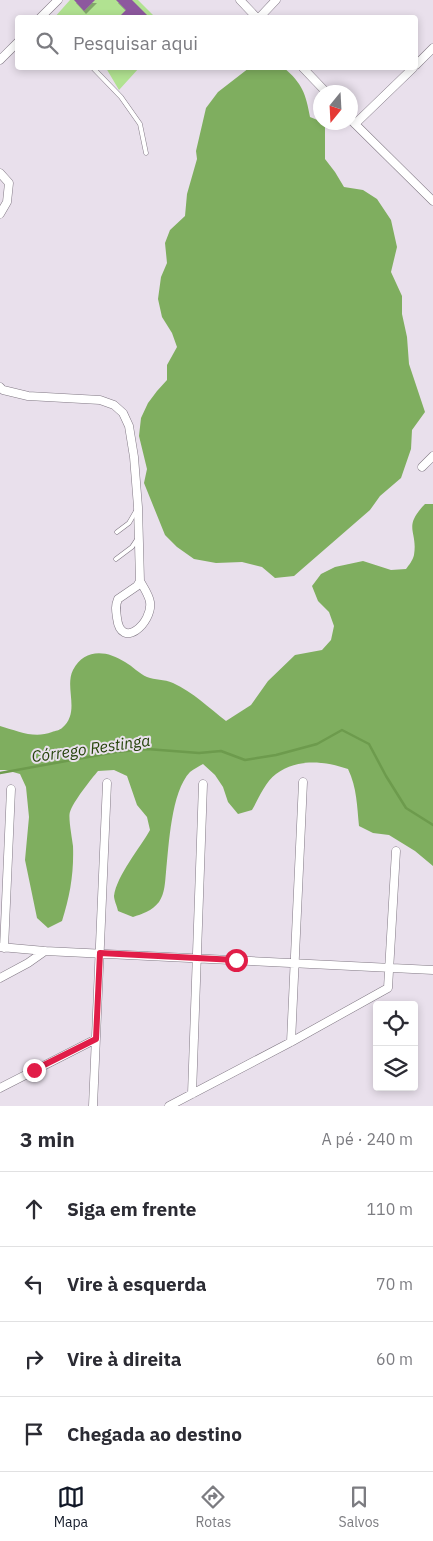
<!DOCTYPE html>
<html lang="pt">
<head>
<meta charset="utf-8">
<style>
  :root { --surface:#fff; --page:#f2f2f3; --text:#2b2b33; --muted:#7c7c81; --line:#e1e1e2; --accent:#111827 }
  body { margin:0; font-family:"IBM Plex Sans",sans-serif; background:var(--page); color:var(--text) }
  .controls { position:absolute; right:15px; bottom:15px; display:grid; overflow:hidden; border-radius:5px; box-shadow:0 2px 8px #0003 }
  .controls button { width:45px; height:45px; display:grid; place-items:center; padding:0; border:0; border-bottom:1px solid var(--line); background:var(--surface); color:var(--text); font:25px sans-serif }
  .compass { position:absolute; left:313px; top:85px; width:45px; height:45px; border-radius:50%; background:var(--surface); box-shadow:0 2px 8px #0003; rotate:198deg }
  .stop { position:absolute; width:15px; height:15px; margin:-11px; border:4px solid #e11d48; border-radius:50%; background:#fff }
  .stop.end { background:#e11d48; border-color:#fff; box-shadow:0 1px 5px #0008 }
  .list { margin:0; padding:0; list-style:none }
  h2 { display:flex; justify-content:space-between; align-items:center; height:65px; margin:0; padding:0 20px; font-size:21px }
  h2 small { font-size:16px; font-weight:400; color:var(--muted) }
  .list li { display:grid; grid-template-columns:32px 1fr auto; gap:15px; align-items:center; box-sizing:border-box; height:75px; padding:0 20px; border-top:1px solid var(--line) }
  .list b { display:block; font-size:19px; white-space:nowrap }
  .list em { font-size:16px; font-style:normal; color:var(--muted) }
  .icon { flex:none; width:28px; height:28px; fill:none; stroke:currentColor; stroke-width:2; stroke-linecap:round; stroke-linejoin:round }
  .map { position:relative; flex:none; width:433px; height:1106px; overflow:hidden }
  .search { position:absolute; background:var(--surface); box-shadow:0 2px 8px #0003; left:15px; right:15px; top:15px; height:55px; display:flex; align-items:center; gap:12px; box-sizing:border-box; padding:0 18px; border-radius:5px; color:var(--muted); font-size:19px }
  .sheet { height:365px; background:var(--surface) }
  nav { display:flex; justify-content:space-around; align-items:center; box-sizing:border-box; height:70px; border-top:1px solid var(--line); background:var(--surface); font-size:14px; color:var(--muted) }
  nav a { display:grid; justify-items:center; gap:2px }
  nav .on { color:var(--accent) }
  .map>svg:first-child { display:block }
  .green { fill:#b1e291 }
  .forest { fill:#7fae5f }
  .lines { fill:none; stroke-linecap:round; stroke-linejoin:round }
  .stream { stroke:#6d9b4d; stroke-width:2.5 }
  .building { fill:#8d599e; filter:url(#shadow) }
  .lane-casing { stroke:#817884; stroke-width:5 }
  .street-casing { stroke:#817884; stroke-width:9 }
  .lane { stroke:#fff; stroke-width:4 }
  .street { stroke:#fff; stroke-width:8 }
  .route { stroke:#e11d48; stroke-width:6 }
  .labels { text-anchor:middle; stroke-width:4; stroke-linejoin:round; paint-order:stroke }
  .water-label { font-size:16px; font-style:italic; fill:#26440b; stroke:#e9e0ec }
</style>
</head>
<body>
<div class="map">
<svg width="433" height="1106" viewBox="0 0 433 1106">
  <defs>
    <filter id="shadow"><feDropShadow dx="2" dy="3" stdDeviation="0" flood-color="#0004"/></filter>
  </defs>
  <rect width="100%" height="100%" fill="#e9e0ec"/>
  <path class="green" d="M70,0H138L155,17L54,18Z
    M106,68H139L119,90Z"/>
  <path class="forest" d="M249,68H284C302,83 306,94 310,117L320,121V122L325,123V159L335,172L344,187L363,190L377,199L391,220L397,247L391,272L402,296V314L407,337L409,364L425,412L412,430L411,449L401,478L380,496L370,510L294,576L275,578L262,567L242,562L216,563L194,559L177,547L165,535L144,483L147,469L139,436L141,418L148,403L157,391L167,380V365L177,347L172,333L162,317L158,299L161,277L167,263L165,243L170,230L185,216L187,194L197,159L196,151L206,108L218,92Z
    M425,504H433V866L415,851L389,835L373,833L359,826C357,806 357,788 348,769C325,761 297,758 276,774C265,782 259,798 252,810L238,814L228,802L223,787L215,775L203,764C199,766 194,769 190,772C171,792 169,845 166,872C165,882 165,893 159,902C152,911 142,914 133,917L118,911C117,906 114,900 114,896C117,875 140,848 150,830L147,817L137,805L127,776L114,770L98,771C92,778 72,803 70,812C68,817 72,838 73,846C74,873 70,896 62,921L48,928L37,918L25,860L29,817L26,787L20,774L6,770H0V726C18,731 34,739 52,732C55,731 60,730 62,728C81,712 64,688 73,670C84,648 107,650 125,662C132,666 140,674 147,677C155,680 164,679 173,683C193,692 209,708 226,721L251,705L268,681L295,655L322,650L331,640L334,626L329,612L318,601L312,586L321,574L335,567L363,561L391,570L406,569C409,565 413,560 414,555C418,530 402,528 425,504Z"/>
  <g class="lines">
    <path class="stream" d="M0,773L116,752L147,749L199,753L221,751L245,760L276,755L317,744L342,730L369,744L386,776L406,808L433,825"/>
  </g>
  <path class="building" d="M74,0H95L84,11Z
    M116,0H132L150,18H118L126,10Z"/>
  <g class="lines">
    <defs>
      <path id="lane" d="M93,68L121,97L140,124L146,153
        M117,532L129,523L136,511
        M116,559L132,547L138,538"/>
      <path id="street" d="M240,0L257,18
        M40,18L58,0
        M259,18L276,0
        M0,60L18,42
        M416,65L433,48
        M303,68L326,92
        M350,119L433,201
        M355,124L413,68
        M0,173L9,183L7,202L0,214
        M0,387L3,390L28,396L100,400L114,405L123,413L129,426L134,457L138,507L140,581L137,586L118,599C115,606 116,611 117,618C121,651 153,623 150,602C149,595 144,588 140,581
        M422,467L433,456
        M0,947L45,951L433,970
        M4,948L11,789
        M0,978L28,963L45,951
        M291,1042L303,782
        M0,1088L96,1039
        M192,1094L203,784
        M93,1106L107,783
        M169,1106L291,1042L388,988L396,851"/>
    </defs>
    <use href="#lane" class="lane-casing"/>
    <use href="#street" class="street-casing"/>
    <use href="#lane" class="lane"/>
    <use href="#street" class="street"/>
  </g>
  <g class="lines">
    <path class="route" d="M34,1070L96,1039L100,953L236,960"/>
  </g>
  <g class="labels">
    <g class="water-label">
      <text transform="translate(91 748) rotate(-8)" y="6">Córrego Restinga</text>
    </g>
  </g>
</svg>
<div class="controls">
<button><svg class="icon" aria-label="locate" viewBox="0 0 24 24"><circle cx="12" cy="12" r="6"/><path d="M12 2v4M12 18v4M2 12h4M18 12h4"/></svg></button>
<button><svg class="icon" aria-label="layers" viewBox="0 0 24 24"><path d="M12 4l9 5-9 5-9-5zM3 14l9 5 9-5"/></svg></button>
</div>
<svg class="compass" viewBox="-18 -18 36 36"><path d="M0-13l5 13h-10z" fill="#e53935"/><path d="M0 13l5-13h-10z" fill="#7c7c81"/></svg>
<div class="stop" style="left:236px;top:960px"></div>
<div class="stop end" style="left:34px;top:1070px"></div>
<div class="search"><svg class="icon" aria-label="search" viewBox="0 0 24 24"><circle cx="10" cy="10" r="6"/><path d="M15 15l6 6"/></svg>Pesquisar aqui</div>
</div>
<section class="sheet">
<h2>3 min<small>A pé · 240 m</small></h2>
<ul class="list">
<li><svg class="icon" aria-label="ahead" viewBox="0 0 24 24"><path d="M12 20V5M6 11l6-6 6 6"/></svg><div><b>Siga em frente</b></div><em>110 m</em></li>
<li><svg class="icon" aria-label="left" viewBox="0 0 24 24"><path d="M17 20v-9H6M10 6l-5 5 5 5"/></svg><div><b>Vire à esquerda</b></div><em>70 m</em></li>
<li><svg class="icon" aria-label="right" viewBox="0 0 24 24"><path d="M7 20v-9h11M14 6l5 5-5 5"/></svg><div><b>Vire à direita</b></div><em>60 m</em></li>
<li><svg class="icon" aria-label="arrive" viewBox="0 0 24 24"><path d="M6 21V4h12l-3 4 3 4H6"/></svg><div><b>Chegada ao destino</b></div></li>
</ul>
</section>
<nav>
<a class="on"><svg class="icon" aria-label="map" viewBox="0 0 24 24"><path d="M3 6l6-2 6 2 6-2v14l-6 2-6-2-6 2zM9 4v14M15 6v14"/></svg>Mapa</a>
<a><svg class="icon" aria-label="directions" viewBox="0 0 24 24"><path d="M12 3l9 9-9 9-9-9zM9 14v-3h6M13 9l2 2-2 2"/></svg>Rotas</a>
<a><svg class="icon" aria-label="saved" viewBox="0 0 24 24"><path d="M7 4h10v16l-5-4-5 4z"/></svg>Salvos</a>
</nav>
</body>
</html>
